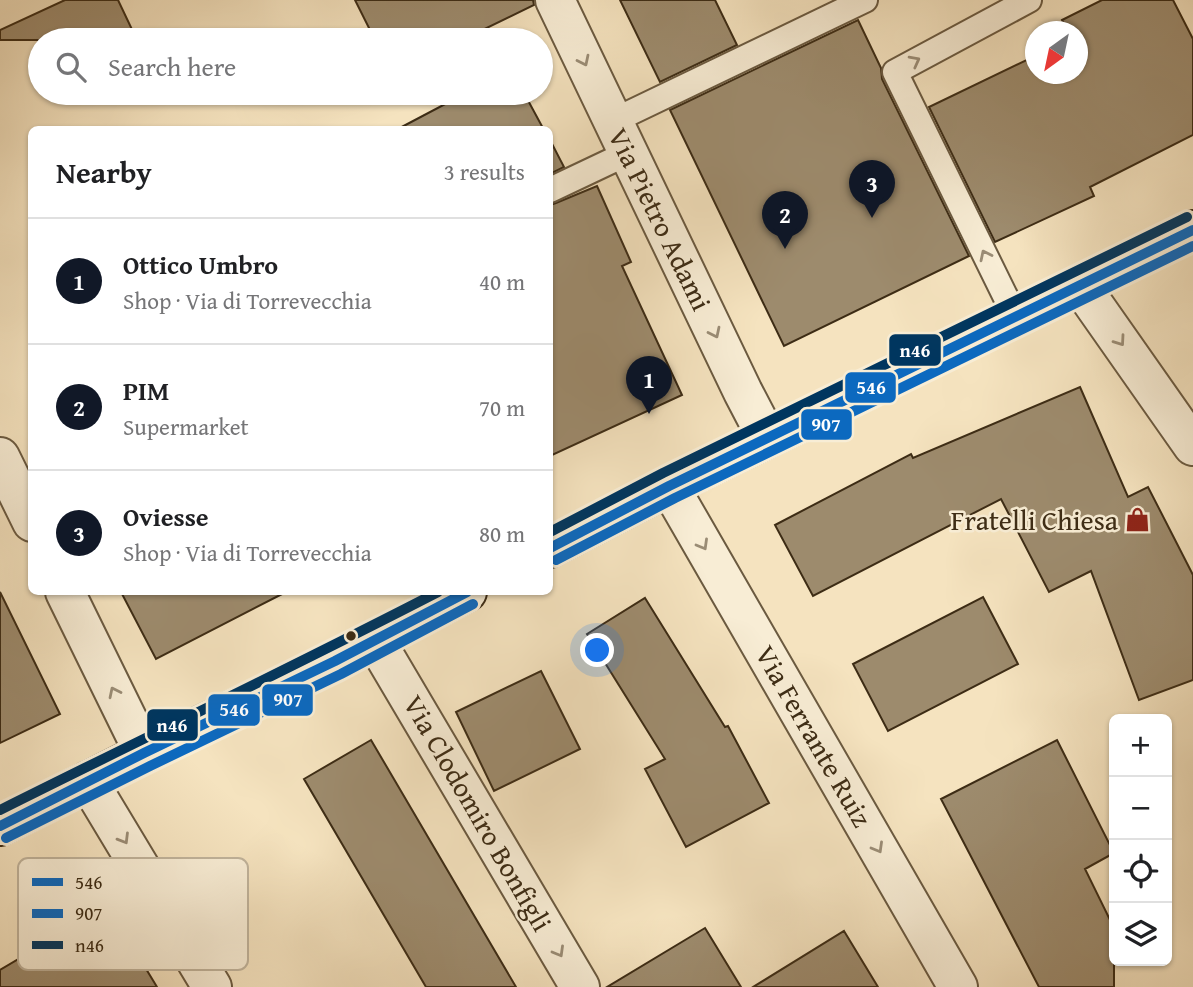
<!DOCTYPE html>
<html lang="en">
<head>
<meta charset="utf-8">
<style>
  :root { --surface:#fff; --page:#f2f2f2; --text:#202124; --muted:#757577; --line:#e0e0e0; --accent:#111827 }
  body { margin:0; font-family:"Gentium Book Plus",serif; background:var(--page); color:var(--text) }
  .controls { position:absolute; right:21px; bottom:21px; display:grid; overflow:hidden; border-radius:10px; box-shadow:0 2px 5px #0004 }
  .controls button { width:63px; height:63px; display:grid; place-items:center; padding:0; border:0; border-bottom:2px solid var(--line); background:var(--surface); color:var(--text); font:35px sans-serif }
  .compass { position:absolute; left:1025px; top:21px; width:63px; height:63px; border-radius:50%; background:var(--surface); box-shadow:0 2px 5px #0004; rotate:213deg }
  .you { position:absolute; left:598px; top:651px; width:24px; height:24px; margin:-18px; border:5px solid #fff; border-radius:50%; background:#1a73e8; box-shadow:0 0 0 10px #1a73e833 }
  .badge { display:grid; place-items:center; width:46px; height:46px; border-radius:50%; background:var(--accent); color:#fff; font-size:23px; font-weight:700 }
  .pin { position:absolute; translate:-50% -58px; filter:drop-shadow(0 2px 4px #0008) }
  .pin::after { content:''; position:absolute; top:37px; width:24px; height:21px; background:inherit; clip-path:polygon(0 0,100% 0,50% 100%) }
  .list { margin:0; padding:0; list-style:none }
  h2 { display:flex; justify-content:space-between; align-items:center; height:91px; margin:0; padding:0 28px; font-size:30px }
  h2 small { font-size:23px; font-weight:400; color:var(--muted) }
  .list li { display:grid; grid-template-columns:46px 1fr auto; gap:21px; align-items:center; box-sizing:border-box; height:126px; padding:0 28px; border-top:2px solid var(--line) }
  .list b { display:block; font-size:26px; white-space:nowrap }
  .list p { margin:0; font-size:23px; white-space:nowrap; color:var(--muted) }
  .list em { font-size:23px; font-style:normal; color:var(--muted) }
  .icon { flex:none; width:38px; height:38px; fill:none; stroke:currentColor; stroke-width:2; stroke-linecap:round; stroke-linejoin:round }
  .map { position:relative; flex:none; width:1193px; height:987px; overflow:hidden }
  .search { position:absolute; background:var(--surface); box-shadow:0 2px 5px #0004; left:28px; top:28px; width:525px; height:77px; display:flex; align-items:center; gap:18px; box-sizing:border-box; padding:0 24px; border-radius:38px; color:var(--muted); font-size:26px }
  .panel { position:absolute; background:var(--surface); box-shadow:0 2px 5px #0004; left:28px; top:126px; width:525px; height:469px; border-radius:10px }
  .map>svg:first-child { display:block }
  .building { fill:#9d8b6d; stroke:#3d2c15; stroke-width:2 }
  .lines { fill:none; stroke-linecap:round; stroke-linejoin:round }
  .service-casing { stroke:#6b5a40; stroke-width:28 }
  .minor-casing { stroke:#6b5a40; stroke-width:42 }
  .tertiary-casing { stroke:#6b5a40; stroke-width:42 }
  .secondary-casing { stroke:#3d2c15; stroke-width:42 }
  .service { stroke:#f8edd5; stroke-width:24 }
  .minor { stroke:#f8edd5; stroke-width:38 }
  .tertiary { stroke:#f8edd5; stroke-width:38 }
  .secondary { stroke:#f8edd5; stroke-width:38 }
  .bus-1-casing { stroke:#f8edd5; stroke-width:16 }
  .bus-2-casing { stroke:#f8edd5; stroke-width:16 }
  .bus-3-casing { stroke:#f8edd5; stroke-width:16 }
  .bus-1 { stroke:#0c69bf; stroke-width:10 }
  .bus-2 { stroke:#0c69bf; stroke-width:10 }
  .bus-3 { stroke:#00365f; stroke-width:10 }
  .oneway { stroke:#9a8c75 }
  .bus-dot { fill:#3d2c15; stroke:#f8edd5; stroke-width:2.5 }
  .labels { text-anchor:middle; stroke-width:5; stroke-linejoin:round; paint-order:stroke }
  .street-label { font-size:28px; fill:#3d2c15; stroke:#f8edd5 }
  .poi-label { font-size:28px; fill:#3d2c15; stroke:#f8edd5; text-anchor:end }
  .key { fill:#f8edd5; stroke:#c0b39b; stroke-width:2 }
  .key-label { font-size:19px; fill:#3d2c15 }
  .line-badge { stroke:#f8edd5; stroke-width:2.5 }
  .badge-label { font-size:19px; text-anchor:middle; font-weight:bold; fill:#fff }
</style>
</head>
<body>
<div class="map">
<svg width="1193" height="987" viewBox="0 0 1193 987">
  <rect width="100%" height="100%" fill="#f5e3bf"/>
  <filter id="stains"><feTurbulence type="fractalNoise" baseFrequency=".00286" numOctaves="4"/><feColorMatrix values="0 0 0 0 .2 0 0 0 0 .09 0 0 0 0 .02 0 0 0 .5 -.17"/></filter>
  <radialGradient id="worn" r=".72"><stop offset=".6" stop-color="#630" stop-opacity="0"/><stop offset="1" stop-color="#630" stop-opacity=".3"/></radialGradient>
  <path class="building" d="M65,0H118L137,40H0V30Z
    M355,0H533L534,5L462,40H375Z
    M620,0H715L737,45L660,82Z
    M1102,0H1173L1193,39V135L1090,187L1094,196L995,242L929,107L1035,56V74H1077V32H1068L1062,20Z
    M858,20L881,68L882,79L969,256L784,346L670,110Z
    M466,93H524L544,130H396Z
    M550,140L564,167L550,174Z
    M597,186L631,262L622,266L682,395L550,456V205L556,203Z
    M1080,387L1128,497L1148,487L1193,575V680L1139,700L1091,571L1049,592L1001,499L813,596L775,525L911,454L913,458Z
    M0,592L60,714L0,743Z
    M121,592H286L156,659Z
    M983,597L1018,664L888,731L853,664Z
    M645,598L725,727L728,726L769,803L686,847L645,769L665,759L587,634Z
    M541,671L580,749L494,791L456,712Z
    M371,740L516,987H426L304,779Z
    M1057,740L1114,853L1085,869L1114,928V987H1039L941,799Z
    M108,906L157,987H0V970Z
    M705,928L741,987H607Z
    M844,931L878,987H753Z"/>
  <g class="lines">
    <defs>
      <path id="service" d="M613,121L865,0
        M550,190L628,153
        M1015,316L895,72L1029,0"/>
      <path id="minor" d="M555,0L743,392L767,438
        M1080,285L1193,446
        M669,486L958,987
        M375,640L580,987
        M88,781L212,987"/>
      <path id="tertiary" d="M0,457L32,522
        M65,592L144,753"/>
      <path id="secondary" d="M550,548L669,486L1193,230
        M0,826L144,753L335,661L467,592"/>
    </defs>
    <use href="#service" class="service-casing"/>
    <use href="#minor" class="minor-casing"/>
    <use href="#tertiary" class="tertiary-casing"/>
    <use href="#secondary" class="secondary-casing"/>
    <use href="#service" class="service"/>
    <use href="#minor" class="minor"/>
    <use href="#tertiary" class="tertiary"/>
    <use href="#secondary" class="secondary"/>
    <defs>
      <path id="bus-1" d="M550,548L669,486L1193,230
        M0,826L144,753L335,661L467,592"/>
      <path id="bus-2" d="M556,560L675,498L1193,246
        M6,838L150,766L341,674L473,604"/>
      <path id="bus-3" d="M550,532L663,473L1187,217
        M0,810C146,737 293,667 438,592"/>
    </defs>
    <use href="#bus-1" class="bus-1-casing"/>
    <use href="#bus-2" class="bus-2-casing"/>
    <use href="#bus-3" class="bus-3-casing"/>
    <use href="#bus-1" class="bus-1"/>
    <use href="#bus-2" class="bus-2"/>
    <use href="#bus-3" class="bus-3"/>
  </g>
  <defs><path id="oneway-chevron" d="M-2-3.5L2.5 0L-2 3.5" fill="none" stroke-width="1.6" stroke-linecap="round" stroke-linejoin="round" transform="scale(1.75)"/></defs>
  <g class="oneway">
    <use href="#oneway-chevron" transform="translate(584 61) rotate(64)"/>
    <use href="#oneway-chevron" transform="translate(915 61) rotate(-28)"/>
    <use href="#oneway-chevron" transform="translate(985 255) rotate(-116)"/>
    <use href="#oneway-chevron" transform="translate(715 333) rotate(64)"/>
    <use href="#oneway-chevron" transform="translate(1120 341) rotate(55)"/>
    <use href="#oneway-chevron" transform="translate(703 545) rotate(60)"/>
    <use href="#oneway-chevron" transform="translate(114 692) rotate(-116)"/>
    <use href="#oneway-chevron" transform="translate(124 839) rotate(59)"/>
    <use href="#oneway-chevron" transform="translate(878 848) rotate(60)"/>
    <use href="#oneway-chevron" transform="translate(559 952) rotate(60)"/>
  </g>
  <defs>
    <symbol id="shop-bare" viewBox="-9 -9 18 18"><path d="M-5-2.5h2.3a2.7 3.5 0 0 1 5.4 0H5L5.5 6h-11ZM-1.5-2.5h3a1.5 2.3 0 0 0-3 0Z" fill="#8f2418" stroke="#f8edd5" stroke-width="2.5" paint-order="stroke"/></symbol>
  </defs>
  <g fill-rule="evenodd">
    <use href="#shop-bare" x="1120" y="502" width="35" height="35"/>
  </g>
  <circle class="bus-dot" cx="351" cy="636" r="6"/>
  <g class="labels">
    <g class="street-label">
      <text transform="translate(660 219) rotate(64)" y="10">Via Pietro Adami</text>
      <text transform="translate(814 736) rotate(60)" y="10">Via Ferrante Ruiz</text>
      <text transform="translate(478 813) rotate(60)" y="10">Via Clodomiro Bonfigli</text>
    </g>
    <g class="poi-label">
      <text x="1118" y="530">Fratelli Chiesa</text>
    </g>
  </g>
  <rect x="18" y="858" width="230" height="112" rx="10" class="key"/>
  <rect x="32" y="878" width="31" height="8" fill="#0c69bf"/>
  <rect x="32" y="909" width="31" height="9" fill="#0c69bf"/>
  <rect x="32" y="941" width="31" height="8" fill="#00365f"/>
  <g class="key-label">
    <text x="75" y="889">546</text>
    <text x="75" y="920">907</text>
    <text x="75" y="952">n46</text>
  </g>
  <g class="line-badge">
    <rect x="888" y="333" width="54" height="34" rx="7" fill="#00365f"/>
    <rect x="844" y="371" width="53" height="33" rx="7" fill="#0c69bf"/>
    <rect x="800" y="408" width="53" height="33" rx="7" fill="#0c69bf"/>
    <rect x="261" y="683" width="53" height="34" rx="7" fill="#0c69bf"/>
    <rect x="207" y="693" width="54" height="34" rx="7" fill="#0c69bf"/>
    <rect x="146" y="708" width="53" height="34" rx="7" fill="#00365f"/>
  </g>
  <g class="badge-label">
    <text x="915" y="357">n46</text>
    <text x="871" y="394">546</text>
    <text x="826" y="431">907</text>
    <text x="288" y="706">907</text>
    <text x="234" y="716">546</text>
    <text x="172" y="732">n46</text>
  </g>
  <rect width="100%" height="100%" filter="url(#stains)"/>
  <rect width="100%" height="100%" fill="url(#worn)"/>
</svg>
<div class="controls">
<button>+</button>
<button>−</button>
<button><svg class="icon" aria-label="locate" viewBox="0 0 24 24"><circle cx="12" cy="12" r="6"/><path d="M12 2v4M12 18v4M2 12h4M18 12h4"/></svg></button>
<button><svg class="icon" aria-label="layers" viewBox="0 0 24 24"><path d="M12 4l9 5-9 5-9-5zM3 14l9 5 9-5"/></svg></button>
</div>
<svg class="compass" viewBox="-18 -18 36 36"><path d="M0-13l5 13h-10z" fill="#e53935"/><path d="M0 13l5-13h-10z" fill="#757577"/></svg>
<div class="you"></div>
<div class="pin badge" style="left:649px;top:414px">1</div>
<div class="pin badge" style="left:785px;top:249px">2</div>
<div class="pin badge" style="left:872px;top:218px">3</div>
<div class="search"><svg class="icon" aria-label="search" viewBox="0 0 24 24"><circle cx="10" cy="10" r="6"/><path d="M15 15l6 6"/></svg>Search here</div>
<section class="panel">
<h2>Nearby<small>3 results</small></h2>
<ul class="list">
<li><span class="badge">1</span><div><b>Ottico Umbro</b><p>Shop · Via di Torrevecchia</p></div><em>40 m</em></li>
<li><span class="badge">2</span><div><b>PIM</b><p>Supermarket</p></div><em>70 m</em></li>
<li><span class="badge">3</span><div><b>Oviesse</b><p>Shop · Via di Torrevecchia</p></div><em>80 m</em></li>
</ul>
</section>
</div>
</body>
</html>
